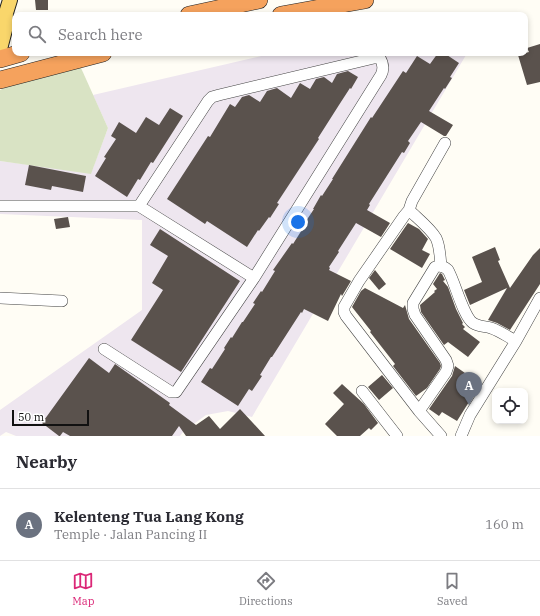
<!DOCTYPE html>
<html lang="en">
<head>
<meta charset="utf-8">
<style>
  :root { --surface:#fff; --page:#f2f2f3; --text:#2b2b33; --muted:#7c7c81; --line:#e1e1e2; --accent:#db2777 }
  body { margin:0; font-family:"IBM Plex Serif",serif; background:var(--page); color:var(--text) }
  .controls { position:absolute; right:12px; bottom:12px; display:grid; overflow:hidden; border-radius:8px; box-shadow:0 2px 6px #0003 }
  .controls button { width:36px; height:36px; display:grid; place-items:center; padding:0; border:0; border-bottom:1px solid var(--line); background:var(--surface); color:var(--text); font:20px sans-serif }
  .scale { position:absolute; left:12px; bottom:10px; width:77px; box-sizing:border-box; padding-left:4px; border:2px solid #111; border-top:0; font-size:11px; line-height:14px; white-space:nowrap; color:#111; -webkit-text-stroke:3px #fff; paint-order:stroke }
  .you { position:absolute; left:298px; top:222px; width:14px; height:14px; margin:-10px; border:3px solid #fff; border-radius:50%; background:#1a73e8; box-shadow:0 0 0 6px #1a73e833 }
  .badge { display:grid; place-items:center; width:26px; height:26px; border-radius:50%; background:var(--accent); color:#fff; font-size:13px; font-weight:700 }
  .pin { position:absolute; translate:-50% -33px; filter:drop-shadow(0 1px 2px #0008) }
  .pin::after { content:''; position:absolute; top:21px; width:14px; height:12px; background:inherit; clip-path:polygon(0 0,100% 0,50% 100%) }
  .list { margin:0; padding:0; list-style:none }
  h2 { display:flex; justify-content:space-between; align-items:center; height:52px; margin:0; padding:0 16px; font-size:17px }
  h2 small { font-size:13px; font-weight:400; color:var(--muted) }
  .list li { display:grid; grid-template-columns:26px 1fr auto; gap:12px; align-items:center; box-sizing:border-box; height:72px; padding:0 16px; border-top:1px solid var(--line) }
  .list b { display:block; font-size:15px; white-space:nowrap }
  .list p { margin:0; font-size:13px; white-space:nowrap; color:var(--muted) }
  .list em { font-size:13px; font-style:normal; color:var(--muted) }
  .icon { flex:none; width:22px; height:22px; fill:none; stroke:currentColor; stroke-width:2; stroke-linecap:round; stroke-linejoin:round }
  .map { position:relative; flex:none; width:540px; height:436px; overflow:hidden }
  .search { position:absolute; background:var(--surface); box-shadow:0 2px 6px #0003; left:12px; right:12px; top:12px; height:44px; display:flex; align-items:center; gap:10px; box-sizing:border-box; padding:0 14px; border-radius:8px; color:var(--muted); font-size:15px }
  .sheet { height:124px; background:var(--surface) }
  nav { display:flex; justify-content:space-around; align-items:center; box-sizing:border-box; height:56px; border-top:1px solid var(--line); background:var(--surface); font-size:11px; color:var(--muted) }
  nav a { display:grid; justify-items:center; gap:2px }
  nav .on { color:var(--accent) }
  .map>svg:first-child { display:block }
  .industrial { fill:#eee6ef }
  .cemetery { fill:#d9e3c4 }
  .building { fill:#5a524d }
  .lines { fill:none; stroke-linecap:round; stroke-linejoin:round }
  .minor-casing { stroke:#444; stroke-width:12 }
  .major-casing { stroke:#222; stroke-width:16 }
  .highway-casing { stroke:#222; stroke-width:18 }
  .minor { stroke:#fff; stroke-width:11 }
  .major { stroke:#f9d66b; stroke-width:14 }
  .highway { stroke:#f5a25d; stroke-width:17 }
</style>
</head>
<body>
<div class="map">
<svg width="540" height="436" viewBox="0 0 540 436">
  <rect width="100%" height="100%" fill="#fffdf5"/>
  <path class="industrial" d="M274,53H466V55L252,417L228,411L206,415L183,432L180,436H16L6,432L0,436V410L142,310V220L0,214V161L91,173L108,128L93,95Z"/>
  <path class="cemetery" d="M77,59L108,128L91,174L0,161V90Z"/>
  <path class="building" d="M35,0H48V10H36Z
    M540,44V82L527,85L518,55L529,52L527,48Z
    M438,53H444L459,63L450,77L452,78L445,89L444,88L429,111L453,125L446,136H444L421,122L408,141L410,143L404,153L402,152L369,204L370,205L367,210L390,223L381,237L356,223L338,251L339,252L329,267L330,268L329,270L351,281L342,296L341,294L328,321L304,309L302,313L301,312L272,357H271L260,375L262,376L252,391L249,389L238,406L201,382L210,368L212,369L225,349L224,348L231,337L232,338L242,322H243L255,304L253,303L261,291L262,292L275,271L273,270L292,243L293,244L305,225L304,224L314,209H313L321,195L322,196L333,179H332L371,117L372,118L403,71L406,73L417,56L430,64Z
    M348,71L358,77L351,89L350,88L339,105L318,138L319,139L277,203L279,204L270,218L269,217L259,231L258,230L247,247L207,221L205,224L167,199L208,136L210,137L230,104L235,107L242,97L249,95L260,102L267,91L277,88L291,98L300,83L310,89L316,79L324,77L332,83L337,74Z
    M170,108L183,116L153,163L151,162L140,180L138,179L127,197L95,176L106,158L104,157L116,139L111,136L119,122L136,133L146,117L159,125Z
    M29,165L86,176L83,192L52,186L51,190L25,185Z
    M68,217L70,227L56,229L54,219Z
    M408,223L419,229L428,239L422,250L430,254L422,268L390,249Z
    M160,229L240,281L181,372L131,340L163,290L152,283L168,256L150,245Z
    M495,247L500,260L498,261L510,288L533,255L540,248V284L510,330L497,323L488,320L507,288L470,305L464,290L482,282L472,257Z
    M375,270L386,284L379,290L369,278Z
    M440,273L442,274L445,280L443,281L448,287L456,309L463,323L462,324L465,327L463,329L480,342L468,357L448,342L444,345L421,312L420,305L435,292L434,291L437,289L433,284Z
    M365,288L403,308L405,305L409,319L440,363L441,366L440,369L427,388L416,396L393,366L395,364L370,332L371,331L352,307L361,291Z
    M89,358L109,373L115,364L170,403L169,405L196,425L209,416L220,429L240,409L265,436H186L179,426L172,436H70L63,432L60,436H59L42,423Z
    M455,366L465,373L463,377L479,386L457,421L442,412L439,416L429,409L452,376Z
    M382,375L393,388L379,400L368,387Z
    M342,384L364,404L378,423L371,430L369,428L360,436H337L325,424L344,404L333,393Z"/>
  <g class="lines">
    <defs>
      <path id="minor" d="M0,206H139L254,278
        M409,210L404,216L359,281L344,307V312L346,316L419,411
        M441,266C440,257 440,246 436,238C430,228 417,218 409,210L412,201L445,143
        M0,298L62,301
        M104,349L171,392H176L254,278L381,75C384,69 383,63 380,58H374L219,95L212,97L208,101L139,206
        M362,391L397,436
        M441,436L419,411L446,372L448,366L446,360L415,315L413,309V303L435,267C440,265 444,266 448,270C455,282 463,316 473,323C479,327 485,326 491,328C500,331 508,337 516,341
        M461,436L470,415L516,341L540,298"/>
      <path id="major" d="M0,49L5,30L6,13L10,0"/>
      <path id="highway" d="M189,15L259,0
        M281,15L365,0
        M0,59L21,53
        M0,80L103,53"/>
    </defs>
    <use href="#minor" class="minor-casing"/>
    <use href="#major" class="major-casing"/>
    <use href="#highway" class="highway-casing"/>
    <use href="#minor" class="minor"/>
    <use href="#major" class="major"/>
    <use href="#highway" class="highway"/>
  </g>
</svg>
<div class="controls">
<button><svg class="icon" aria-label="locate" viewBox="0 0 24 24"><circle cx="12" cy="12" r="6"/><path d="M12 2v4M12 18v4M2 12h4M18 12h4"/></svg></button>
</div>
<div class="scale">50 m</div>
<div class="you"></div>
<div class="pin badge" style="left:469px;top:405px;background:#6b7280">A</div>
<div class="search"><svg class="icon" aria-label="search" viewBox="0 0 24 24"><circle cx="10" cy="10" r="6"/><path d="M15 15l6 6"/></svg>Search here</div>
</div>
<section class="sheet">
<h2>Nearby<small></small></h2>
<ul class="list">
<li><span class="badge" style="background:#6b7280">A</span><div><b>Kelenteng Tua Lang Kong</b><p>Temple · Jalan Pancing II</p></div><em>160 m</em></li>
</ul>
</section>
<nav>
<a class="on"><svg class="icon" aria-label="map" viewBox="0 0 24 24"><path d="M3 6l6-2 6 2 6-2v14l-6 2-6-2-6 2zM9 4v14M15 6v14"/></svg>Map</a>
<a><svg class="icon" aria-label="directions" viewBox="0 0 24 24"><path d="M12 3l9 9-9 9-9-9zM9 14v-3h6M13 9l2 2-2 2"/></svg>Directions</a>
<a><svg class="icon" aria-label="saved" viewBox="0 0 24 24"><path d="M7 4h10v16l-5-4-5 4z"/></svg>Saved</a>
</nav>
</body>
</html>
